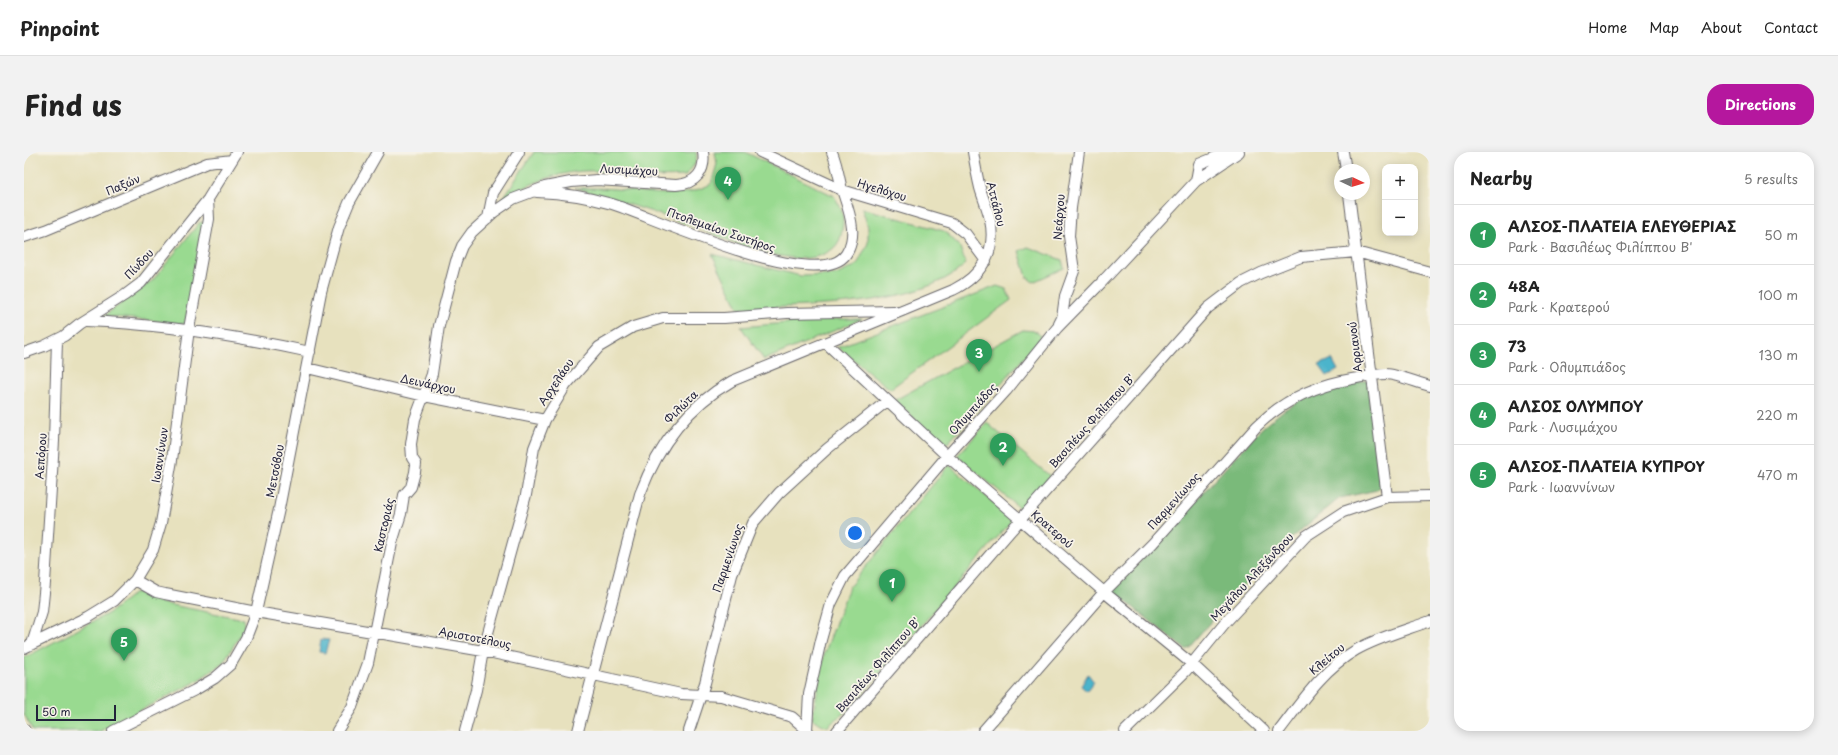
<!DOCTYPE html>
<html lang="en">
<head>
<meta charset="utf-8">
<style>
  :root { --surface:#fff; --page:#f2f2f2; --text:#222; --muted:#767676; --line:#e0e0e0; --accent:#b5179e }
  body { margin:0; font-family:"Playpen Sans",sans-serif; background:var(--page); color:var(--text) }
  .controls { position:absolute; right:12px; top:12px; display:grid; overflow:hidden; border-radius:8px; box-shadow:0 2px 10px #0003 }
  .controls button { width:36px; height:36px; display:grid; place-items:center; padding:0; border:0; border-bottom:1px solid var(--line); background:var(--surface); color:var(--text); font:20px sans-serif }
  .compass { position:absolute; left:1310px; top:12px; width:36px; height:36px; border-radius:50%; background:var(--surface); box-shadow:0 2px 10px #0003; rotate:94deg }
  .scale { position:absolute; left:12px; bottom:10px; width:80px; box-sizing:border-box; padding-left:4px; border:2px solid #22223b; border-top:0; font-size:11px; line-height:14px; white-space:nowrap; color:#22223b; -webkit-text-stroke:3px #f7f3e8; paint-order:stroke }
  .you { position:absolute; left:831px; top:381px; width:14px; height:14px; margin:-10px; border:3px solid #fff; border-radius:50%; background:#1a73e8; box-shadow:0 0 0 6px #1a73e833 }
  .badge { display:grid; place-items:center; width:26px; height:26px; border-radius:50%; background:var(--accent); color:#fff; font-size:13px; font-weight:700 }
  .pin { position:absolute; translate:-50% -33px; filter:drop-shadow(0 1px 2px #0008) }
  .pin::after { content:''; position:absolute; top:21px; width:14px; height:12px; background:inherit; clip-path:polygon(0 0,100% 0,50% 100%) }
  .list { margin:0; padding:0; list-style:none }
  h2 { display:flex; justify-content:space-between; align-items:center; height:52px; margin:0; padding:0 16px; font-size:17px }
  h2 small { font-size:13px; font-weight:400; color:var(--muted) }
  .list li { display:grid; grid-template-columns:26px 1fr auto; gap:12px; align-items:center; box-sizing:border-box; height:60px; padding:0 16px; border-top:1px solid var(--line) }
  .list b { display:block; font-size:15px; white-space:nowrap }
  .list p { margin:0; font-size:13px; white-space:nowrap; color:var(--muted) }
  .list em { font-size:13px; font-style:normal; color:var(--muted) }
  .map { position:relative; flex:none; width:1406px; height:579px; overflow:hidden; border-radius:16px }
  header { display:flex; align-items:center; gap:24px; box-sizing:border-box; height:56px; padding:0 20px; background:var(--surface); border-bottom:1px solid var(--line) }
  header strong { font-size:19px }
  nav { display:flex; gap:22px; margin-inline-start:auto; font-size:14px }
  .intro { display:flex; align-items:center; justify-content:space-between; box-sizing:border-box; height:96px; padding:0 24px }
  h1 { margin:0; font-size:28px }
  .button { padding:10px 18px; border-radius:16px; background:var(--accent); color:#fff; font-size:14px; font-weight:700 }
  main { display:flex; gap:24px; padding:0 24px }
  aside { flex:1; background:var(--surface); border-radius:16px; box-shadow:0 2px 10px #0003 }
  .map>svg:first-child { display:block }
  .green { fill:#99da90; stroke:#5e7e66 }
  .forest { fill:#7aba7a; stroke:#4e6e5a }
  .water { fill:#4cb4cb; stroke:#376b83 }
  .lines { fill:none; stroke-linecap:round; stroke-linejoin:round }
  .street-casing { stroke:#676569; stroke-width:12 }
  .street { stroke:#fff; stroke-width:10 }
  .labels { text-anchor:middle; stroke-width:3.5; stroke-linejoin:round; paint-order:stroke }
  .street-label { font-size:11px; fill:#22223b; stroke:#f7f3e8 }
</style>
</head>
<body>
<header>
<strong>Pinpoint</strong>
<nav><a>Home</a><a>Map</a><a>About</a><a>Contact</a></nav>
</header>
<div class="intro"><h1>Find us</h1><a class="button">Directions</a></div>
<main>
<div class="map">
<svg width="1406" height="579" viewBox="0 0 1406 579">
  <rect width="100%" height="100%" fill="#f7f3e8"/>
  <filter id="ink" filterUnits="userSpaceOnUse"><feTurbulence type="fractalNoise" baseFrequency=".025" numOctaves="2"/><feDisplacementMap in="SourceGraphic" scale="8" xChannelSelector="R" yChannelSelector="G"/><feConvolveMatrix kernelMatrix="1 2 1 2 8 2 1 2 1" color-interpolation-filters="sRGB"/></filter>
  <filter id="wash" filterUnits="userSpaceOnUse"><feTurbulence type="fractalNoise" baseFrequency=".012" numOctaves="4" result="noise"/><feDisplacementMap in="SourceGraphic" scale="16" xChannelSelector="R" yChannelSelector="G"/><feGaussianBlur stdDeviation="0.9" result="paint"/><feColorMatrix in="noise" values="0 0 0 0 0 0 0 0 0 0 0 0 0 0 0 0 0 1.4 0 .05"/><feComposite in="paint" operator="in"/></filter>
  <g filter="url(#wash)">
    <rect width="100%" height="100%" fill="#e7e1be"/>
    <path class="green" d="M510,0H672C675,10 667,17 661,24C644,25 627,25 611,24C599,23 586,20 574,19C540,17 507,30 478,48Z
      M691,0H721L810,44C820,60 821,65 817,83C813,103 787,108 769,106C735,102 702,87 670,75C631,60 592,48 552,36C565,36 579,36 592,37C625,40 656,48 687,32L693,12Z
      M838,56L920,79L935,93L942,112C894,157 779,153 715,157L688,102L777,124L812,123L833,113L844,91V75Z
      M176,70L180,71L161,172L80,164L128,129Z
      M1004,95L1038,108L1040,116L1009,130L1003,125L995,99Z
      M973,134L982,137L987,148L866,237L814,195Z
      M808,167H838L740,208L717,175Z
      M999,178L1011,179L1017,184L1013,191L924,291H916L871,248Z
      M963,271L1026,324L998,358L933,304Z
      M925,313L989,367L827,555L803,575L788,567L800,503L825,435Z
      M112,440L137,451L220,467V477L198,512L168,532L76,579H9L0,562V506L85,461Z"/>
    <path class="forest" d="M1343,228L1356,335L1353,338L1316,346L1273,381L1204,450L1162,498L1089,439L1238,276L1260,258L1291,240Z"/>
    <path class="water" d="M1308,207L1314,218L1303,224L1295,213Z
      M297,487L305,488L301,501L295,500Z
      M1064,522L1070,530L1063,539L1057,534Z"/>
  </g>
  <g filter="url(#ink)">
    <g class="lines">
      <defs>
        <path id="street" d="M736,0L818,38L928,71L942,82L962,109
          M1319,0L1322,18
          M1172,29L1175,12L1197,3H1210
          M513,40C538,41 564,45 588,52C627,64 794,143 822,102C827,95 829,84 828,76C827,63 822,50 818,38C815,25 813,12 808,0
          M1325,42L1363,345
          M464,66L469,41L495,0
          M0,85L22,78L183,11L208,8
          M62,169C138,172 212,184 286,200
          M1035,172L1038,166L1041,144L1050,119L1045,84L1047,56L1055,0
          M802,191L923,304L1080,440L1168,512L1240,579
          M0,201L20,194L40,184L55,172L101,143L117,131L184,47L213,0
          M283,216L400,244L521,268
          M111,428L132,440L141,442L232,460L459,499L657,542L697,544L768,565L784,579
          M8,492L18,460L21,431L30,289L33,188
          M0,496L64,465L90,449L111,428L129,398L137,371L148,308L165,177L185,67L184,47
          M0,577L1,579
          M783,578L785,542L797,488L807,452L821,424L923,304L982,239L1033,176L1077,131L1172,29L1215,0
          M89,579L171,538L191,526L207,512L222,486L232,460L255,357L297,140L308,100L315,75L325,51L354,0
          M313,579L328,555L344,511L368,391L377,362L380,343L387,335L391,320L392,312L388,306L387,292L391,267L408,222L415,174L432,109L438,94L448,80L470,60L489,47L521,35L547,30L573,28L652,33C672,32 682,19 679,0
          M441,579L452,538L459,499L502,343L510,296L521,268L542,233L575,195L609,175L639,166H700L763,161L870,159
          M554,579L616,342C634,294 664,254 708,229L929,138C957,124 973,100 966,68C964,57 959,47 956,36C953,24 951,12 949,0
          M665,579L681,531L708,423L729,371L755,341L803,297L863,249
          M813,579L997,367L1184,156L1217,131L1237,121L1277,105L1332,100L1406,120
          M959,579L1080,440L1129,391L1233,274C1260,248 1292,233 1328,227C1339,225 1350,222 1362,222C1372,222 1394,231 1406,234
          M1101,579L1161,520L1201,471L1282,384L1319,360L1363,345L1406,344
          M1255,579C1278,549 1299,517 1332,498C1355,485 1382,478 1406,469"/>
      </defs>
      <use href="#street" class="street-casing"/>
      <use href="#street" class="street"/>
    </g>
  </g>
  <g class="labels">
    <g class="street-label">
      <text transform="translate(605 18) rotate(3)" y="4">Λυσιμάχου</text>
      <text transform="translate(99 33) rotate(-23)" y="4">Παξών</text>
      <text transform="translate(858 38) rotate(17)" y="4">Ηγελόχου</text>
      <text transform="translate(972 52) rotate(76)" y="4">Αττάλου</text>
      <text transform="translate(1035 65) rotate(-86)" y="4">Νεάρχου</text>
      <text transform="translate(697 78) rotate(19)" y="4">Πτολεμαίου Σωτήρος</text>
      <text transform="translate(115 112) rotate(-47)" y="4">Πίνδου</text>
      <text transform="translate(1331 195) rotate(-97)" y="4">Αρριανού</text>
      <text transform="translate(532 230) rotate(-56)" y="4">Αρχελάου</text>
      <text transform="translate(404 232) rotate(12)" y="4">Δεινάρχου</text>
      <text transform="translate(657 255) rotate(-45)" y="4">Φιλώτα</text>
      <text transform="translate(949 257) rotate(-48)" y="4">Ολυμπιάδος</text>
      <text transform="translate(1068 269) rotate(-48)" y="4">Βασιλέως Φιλίππου Β'</text>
      <text transform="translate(136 303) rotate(-81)" y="4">Ιωαννίνων</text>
      <text transform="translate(17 304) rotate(-86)" y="4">Αεπόρου</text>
      <text transform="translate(251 319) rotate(-79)" y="4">Μετσόβου</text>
      <text transform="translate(1150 349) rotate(-48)" y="4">Παρμενίωνος</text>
      <text transform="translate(360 373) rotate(-77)" y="4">Καστοριάς</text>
      <text transform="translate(1028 377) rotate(41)" y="4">Κρατερού</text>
      <text transform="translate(704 406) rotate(-71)" y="4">Παρμενίωνος</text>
      <text transform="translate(1228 425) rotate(-47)" y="4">Μεγάλου Αλεξάνδρου</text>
      <text transform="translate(451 486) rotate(11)" y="4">Αριστοτέλους</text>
      <text transform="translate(1303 507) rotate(-40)" y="4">Κλείτου</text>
      <text transform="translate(854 513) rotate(-49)" y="4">Βασιλέως Φιλίππου Β'</text>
    </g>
  </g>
</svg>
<div class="controls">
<button>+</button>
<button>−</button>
</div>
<svg class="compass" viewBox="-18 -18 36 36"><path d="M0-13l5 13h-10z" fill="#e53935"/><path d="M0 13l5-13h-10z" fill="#767676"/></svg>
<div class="scale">50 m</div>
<div class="you"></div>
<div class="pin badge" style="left:868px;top:450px;background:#2e9e5b">1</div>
<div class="pin badge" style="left:979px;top:314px;background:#2e9e5b">2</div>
<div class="pin badge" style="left:955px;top:220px;background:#2e9e5b">3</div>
<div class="pin badge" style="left:704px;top:48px;background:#2e9e5b">4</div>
<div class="pin badge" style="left:100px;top:509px;background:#2e9e5b">5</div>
</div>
<aside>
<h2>Nearby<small>5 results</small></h2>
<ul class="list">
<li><span class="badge" style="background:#2e9e5b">1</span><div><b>ΑΛΣΟΣ-ΠΛΑΤΕΙΑ ΕΛΕΥΘΕΡΙΑΣ</b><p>Park · Βασιλέως Φιλίππου Β'</p></div><em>50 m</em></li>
<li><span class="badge" style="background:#2e9e5b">2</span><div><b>48Α</b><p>Park · Κρατερού</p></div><em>100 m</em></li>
<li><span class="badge" style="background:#2e9e5b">3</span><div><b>73</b><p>Park · Ολυμπιάδος</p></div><em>130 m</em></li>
<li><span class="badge" style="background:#2e9e5b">4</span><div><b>ΑΛΣΟΣ ΟΛΥΜΠΟΥ</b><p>Park · Λυσιμάχου</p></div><em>220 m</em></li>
<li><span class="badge" style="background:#2e9e5b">5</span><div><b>ΑΛΣΟΣ-ΠΛΑΤΕΙΑ ΚΥΠΡΟΥ</b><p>Park · Ιωαννίνων</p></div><em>470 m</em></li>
</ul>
</aside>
</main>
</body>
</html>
